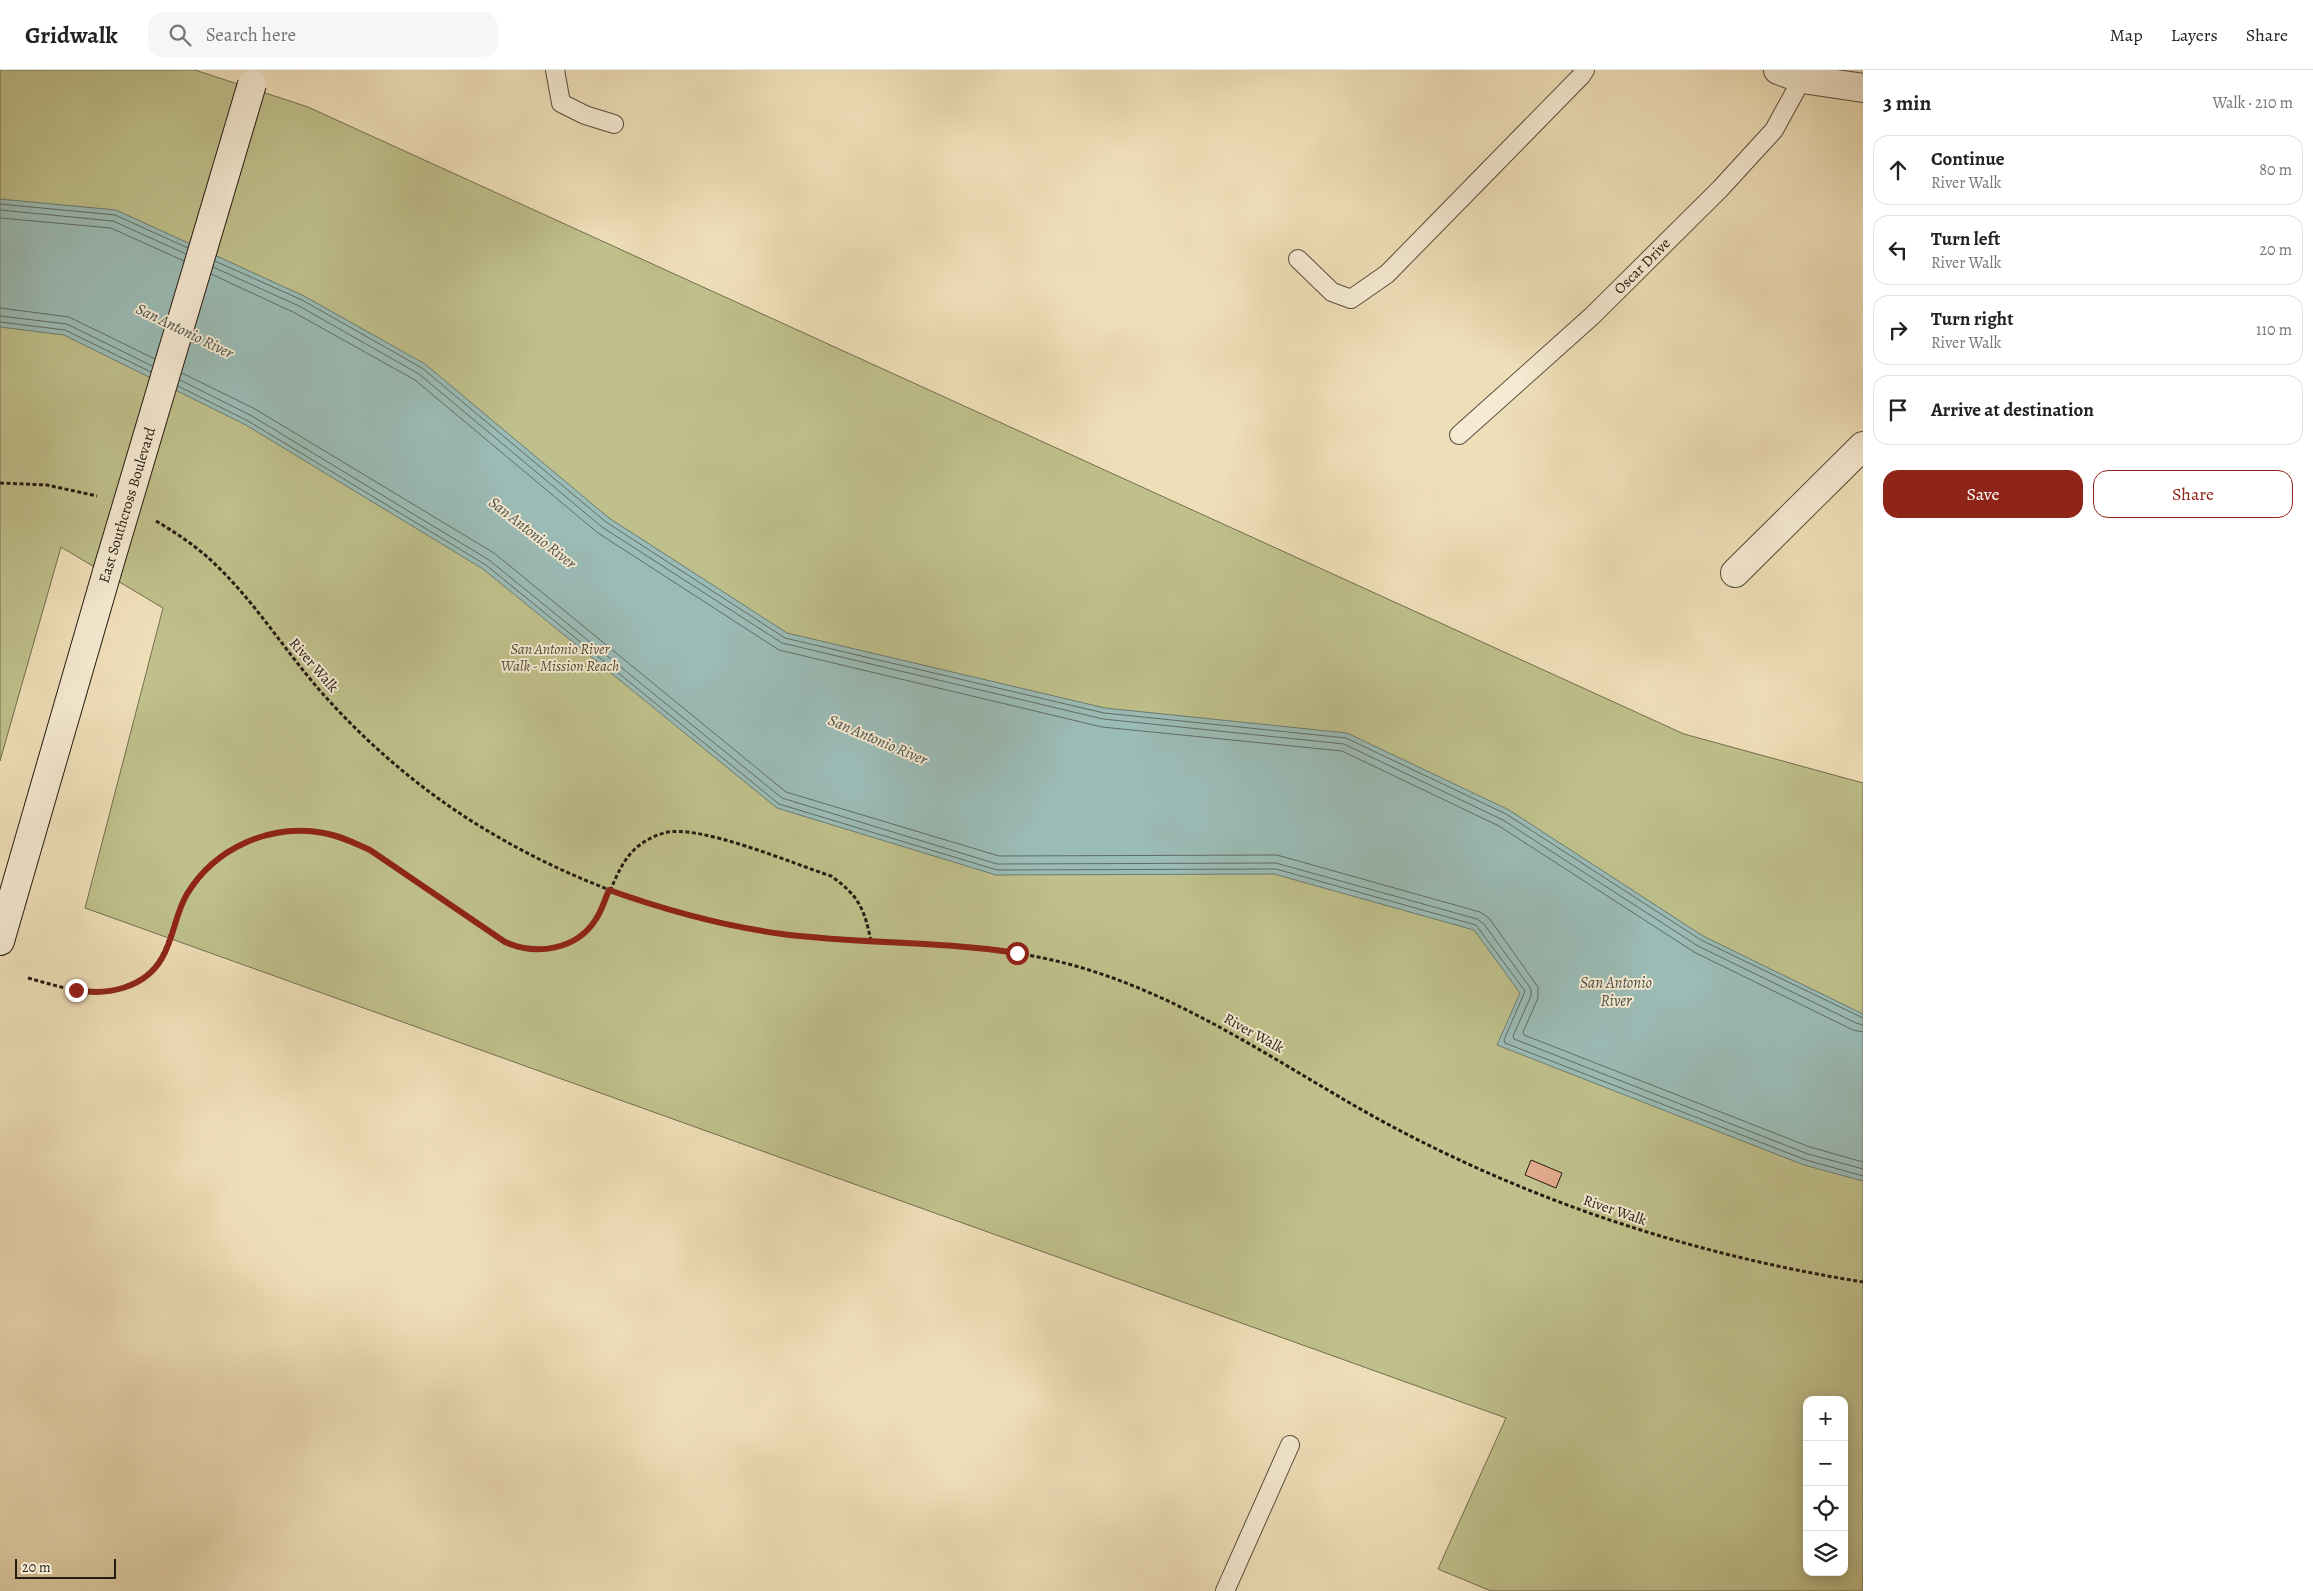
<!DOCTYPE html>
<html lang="en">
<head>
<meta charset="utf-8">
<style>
  :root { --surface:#fff; --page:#f6f6f6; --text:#222; --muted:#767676; --line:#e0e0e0; --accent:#8f2418 }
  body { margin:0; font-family:Alegreya,serif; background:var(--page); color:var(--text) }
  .controls { position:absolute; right:15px; bottom:15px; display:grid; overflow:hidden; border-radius:10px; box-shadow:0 2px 12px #0003 }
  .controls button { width:45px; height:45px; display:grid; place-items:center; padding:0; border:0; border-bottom:1px solid var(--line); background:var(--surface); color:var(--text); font:25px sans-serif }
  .scale { position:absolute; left:15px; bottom:12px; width:101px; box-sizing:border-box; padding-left:5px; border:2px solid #251b12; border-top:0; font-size:14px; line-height:18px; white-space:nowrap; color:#251b12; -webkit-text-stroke:4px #f5ead2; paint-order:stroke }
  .stop { position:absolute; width:15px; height:15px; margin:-11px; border:4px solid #8f2418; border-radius:50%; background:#fff }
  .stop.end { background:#8f2418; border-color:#fff; box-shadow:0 1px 5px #0008 }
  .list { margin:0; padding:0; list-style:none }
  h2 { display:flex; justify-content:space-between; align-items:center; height:65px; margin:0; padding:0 20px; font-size:21px }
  h2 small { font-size:16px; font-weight:400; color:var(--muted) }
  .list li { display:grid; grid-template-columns:32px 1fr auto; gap:15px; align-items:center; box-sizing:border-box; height:70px; margin:0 10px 10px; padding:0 10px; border:1px solid var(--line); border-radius:15px }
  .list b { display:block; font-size:19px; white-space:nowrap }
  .list p { margin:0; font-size:16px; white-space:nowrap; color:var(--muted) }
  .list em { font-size:16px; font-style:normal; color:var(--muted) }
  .actions { display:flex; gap:10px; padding:15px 20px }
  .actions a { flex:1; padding:11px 0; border:1px solid var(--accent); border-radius:15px; text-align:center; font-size:18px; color:var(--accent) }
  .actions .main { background:var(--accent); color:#fff }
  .icon { flex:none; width:28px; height:28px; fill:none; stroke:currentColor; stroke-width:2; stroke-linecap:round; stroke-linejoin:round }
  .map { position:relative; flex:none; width:1863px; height:1521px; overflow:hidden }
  header { display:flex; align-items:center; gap:30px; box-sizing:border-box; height:70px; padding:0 25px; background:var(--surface); border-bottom:1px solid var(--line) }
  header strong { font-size:24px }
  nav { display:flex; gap:28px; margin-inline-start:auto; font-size:18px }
  .search { width:350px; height:45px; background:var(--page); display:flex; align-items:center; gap:12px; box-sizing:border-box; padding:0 18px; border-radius:15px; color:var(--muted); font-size:19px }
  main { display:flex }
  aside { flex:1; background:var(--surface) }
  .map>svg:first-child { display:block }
  .green { fill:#bfc08b; stroke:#726e4e; fill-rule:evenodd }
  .water { fill:#9bbcb6; stroke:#6c7c74 }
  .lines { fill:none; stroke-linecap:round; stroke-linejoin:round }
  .shore { stroke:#606c64; stroke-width:1 }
  .building { fill:#e0a98d; stroke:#251b12 }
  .service-casing { stroke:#584c3c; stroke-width:20 }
  .minor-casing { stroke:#584c3c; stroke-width:30 }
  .secondary-casing { stroke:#251b12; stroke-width:30 }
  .path { stroke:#251b12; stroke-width:3; stroke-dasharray:4 2.5; stroke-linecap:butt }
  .service { stroke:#f5ead2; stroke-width:18 }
  .minor { stroke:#f5ead2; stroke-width:28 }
  .secondary { stroke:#f5ead2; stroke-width:28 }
  .secondary-bridge-casing { stroke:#251b12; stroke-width:30; stroke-linecap:butt }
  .secondary-bridge { stroke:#f5ead2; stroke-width:28 }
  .route { stroke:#8f2418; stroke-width:6 }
  .labels { text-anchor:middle; stroke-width:4; stroke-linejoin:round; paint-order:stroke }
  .street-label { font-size:15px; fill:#251b12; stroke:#f5ead2 }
  .park-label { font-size:15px; font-style:italic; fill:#534d36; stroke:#f5ead2 }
  .water-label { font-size:16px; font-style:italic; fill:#4e534b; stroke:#f5ead2 }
</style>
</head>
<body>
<header>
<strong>Gridwalk</strong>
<div class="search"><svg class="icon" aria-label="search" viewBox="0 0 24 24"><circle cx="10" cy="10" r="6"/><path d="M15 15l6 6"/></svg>Search here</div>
<nav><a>Map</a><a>Layers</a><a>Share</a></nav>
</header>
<main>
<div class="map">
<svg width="1863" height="1521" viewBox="0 0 1863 1521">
  <rect width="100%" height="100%" fill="#efdfb9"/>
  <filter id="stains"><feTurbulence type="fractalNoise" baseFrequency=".004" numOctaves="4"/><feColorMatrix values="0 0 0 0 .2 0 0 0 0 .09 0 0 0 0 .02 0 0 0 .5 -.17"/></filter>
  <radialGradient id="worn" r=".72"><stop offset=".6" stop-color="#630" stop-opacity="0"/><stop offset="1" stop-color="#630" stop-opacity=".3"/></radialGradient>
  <path class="green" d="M0,0H195L308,37L1684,664L1863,713V1521H1491L1438,1499L1506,1348L85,838L163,538L61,477L0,691ZM1807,1330H1844V1502H1807Z"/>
  <path class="water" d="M0,129L116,140L304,226L425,294L609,448L787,563L1105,638L1347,663L1509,740L1703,866L1863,944V1111L1804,1095L1497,975L1520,923L1474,860L1274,804L996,805L777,738L483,499L246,355L64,265L0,257Z"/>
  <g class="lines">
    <path class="shore" d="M0,134L115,145L188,178
      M0,140L113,151L186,184
      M0,148L111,158L184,191
      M215,191L302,230L422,298L606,452L785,568L1104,643L1346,668L1506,744L1701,870L1863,948
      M213,197L299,236L419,304L602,457L782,573L1103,649L1344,674L1503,750L1698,876L1856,953L1863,955
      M211,204L295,243L415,310L598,463L779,580L1102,657L1342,681L1499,756L1694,882L1853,960L1863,962
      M0,238L69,247L155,289
      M0,246L67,254L152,296
      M0,252L65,260L151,302
      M182,303L255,339L494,483L786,722L999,786L1277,785L1480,842L1489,848L1538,917V928L1523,962L1524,965L1810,1077L1863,1092
      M180,310L252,346L489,490L782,728L997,794L1276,793L1477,849L1484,854L1531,919V926L1513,966L1514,969L1808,1084L1863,1099
      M178,316L248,351L486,495L779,734L997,800L1276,799L1476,855L1525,921L1504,970L1505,973L1806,1090L1863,1106"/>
  </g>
  <path class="building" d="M1531,1090L1562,1103L1556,1118L1525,1105Z"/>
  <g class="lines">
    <defs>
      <path id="service" d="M555,0L561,33L585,45L614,54
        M1298,189L1332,222L1351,229L1387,204L1581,6L1585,0
        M1459,365L1592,246L1720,119L1774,60L1802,9
        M1225,1521L1290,1375"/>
      <path id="minor" d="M1778,0L1802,9L1863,18
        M1735,503L1863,376"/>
      <path id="secondary" d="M0,871L107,502"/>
    </defs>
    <use href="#service" class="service-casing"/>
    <use href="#minor" class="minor-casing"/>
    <use href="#secondary" class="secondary-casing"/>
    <path class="path" d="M0,413L47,415L97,426
      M156,451C178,464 199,478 218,497C257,535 286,582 322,623C371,678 429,727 493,764C593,823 706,858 822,868C913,875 1000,872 1089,900C1195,933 1284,997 1380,1050C1531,1132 1694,1185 1863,1212
      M28,908C62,917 98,931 132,915C170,895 167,861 185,827C211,778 271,753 324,763C340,766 355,773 370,780L505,872C536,885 577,880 596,849C618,814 617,777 664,763C698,753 794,794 831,806C859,826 864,838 871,871"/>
    <use href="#service" class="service"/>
    <use href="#minor" class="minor"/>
    <use href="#secondary" class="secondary"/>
    <defs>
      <path id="secondary-bridge" d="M107,502L252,14"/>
    </defs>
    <use href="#secondary-bridge" class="secondary-bridge-casing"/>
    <use href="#secondary-bridge" class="secondary-bridge"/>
  </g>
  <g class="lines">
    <path class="route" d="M76,920C107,926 145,918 162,888C174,868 175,844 187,824C215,778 270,753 324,763C340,766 355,773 370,780L505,872C536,886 577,880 596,849C602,840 605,829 609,820C665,840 723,856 782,864C860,874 939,871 1017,883"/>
  </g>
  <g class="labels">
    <g class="street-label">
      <text transform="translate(1642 196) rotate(-45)" y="5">Oscar Drive</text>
      <text transform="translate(127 435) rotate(-73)" y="5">East Southcross Boulevard</text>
      <text transform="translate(314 595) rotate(49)" y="5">River Walk</text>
      <text transform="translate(1254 963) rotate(29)" y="5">River Walk</text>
      <text transform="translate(1615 1140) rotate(19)" y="5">River Walk</text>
    </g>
    <g class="park-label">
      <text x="560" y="584">San Antonio River<tspan x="560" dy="17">Walk - Mission Reach</tspan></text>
    </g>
    <g class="water-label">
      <text transform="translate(185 260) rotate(26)" y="6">San Antonio River</text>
      <text transform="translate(533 462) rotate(38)" y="6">San Antonio River</text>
      <text transform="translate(878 669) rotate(23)" y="6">San Antonio River</text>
      <text x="1616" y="918">San Antonio<tspan x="1616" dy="18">River</tspan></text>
    </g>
  </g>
  <rect width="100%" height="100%" filter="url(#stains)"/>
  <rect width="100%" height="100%" fill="url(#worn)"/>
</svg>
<div class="controls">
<button>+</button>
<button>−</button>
<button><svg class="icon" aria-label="locate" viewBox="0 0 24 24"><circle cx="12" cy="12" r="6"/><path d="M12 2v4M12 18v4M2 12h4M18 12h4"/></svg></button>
<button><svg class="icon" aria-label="layers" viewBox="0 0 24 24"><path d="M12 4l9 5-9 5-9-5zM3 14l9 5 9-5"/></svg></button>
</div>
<div class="scale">20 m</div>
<div class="stop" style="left:1017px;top:883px"></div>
<div class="stop end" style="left:76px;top:920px"></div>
</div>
<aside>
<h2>3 min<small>Walk · 210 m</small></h2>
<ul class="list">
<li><svg class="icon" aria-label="ahead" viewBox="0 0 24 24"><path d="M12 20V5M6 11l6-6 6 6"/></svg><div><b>Continue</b><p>River Walk</p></div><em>80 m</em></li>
<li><svg class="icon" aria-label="left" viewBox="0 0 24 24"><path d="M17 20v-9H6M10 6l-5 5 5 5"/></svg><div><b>Turn left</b><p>River Walk</p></div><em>20 m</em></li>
<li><svg class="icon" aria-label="right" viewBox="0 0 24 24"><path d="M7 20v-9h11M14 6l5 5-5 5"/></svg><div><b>Turn right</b><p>River Walk</p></div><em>110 m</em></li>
<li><svg class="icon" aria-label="arrive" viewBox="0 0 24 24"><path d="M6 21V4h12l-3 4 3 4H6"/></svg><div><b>Arrive at destination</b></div></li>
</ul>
<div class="actions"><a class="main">Save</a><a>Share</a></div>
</aside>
</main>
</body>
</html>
